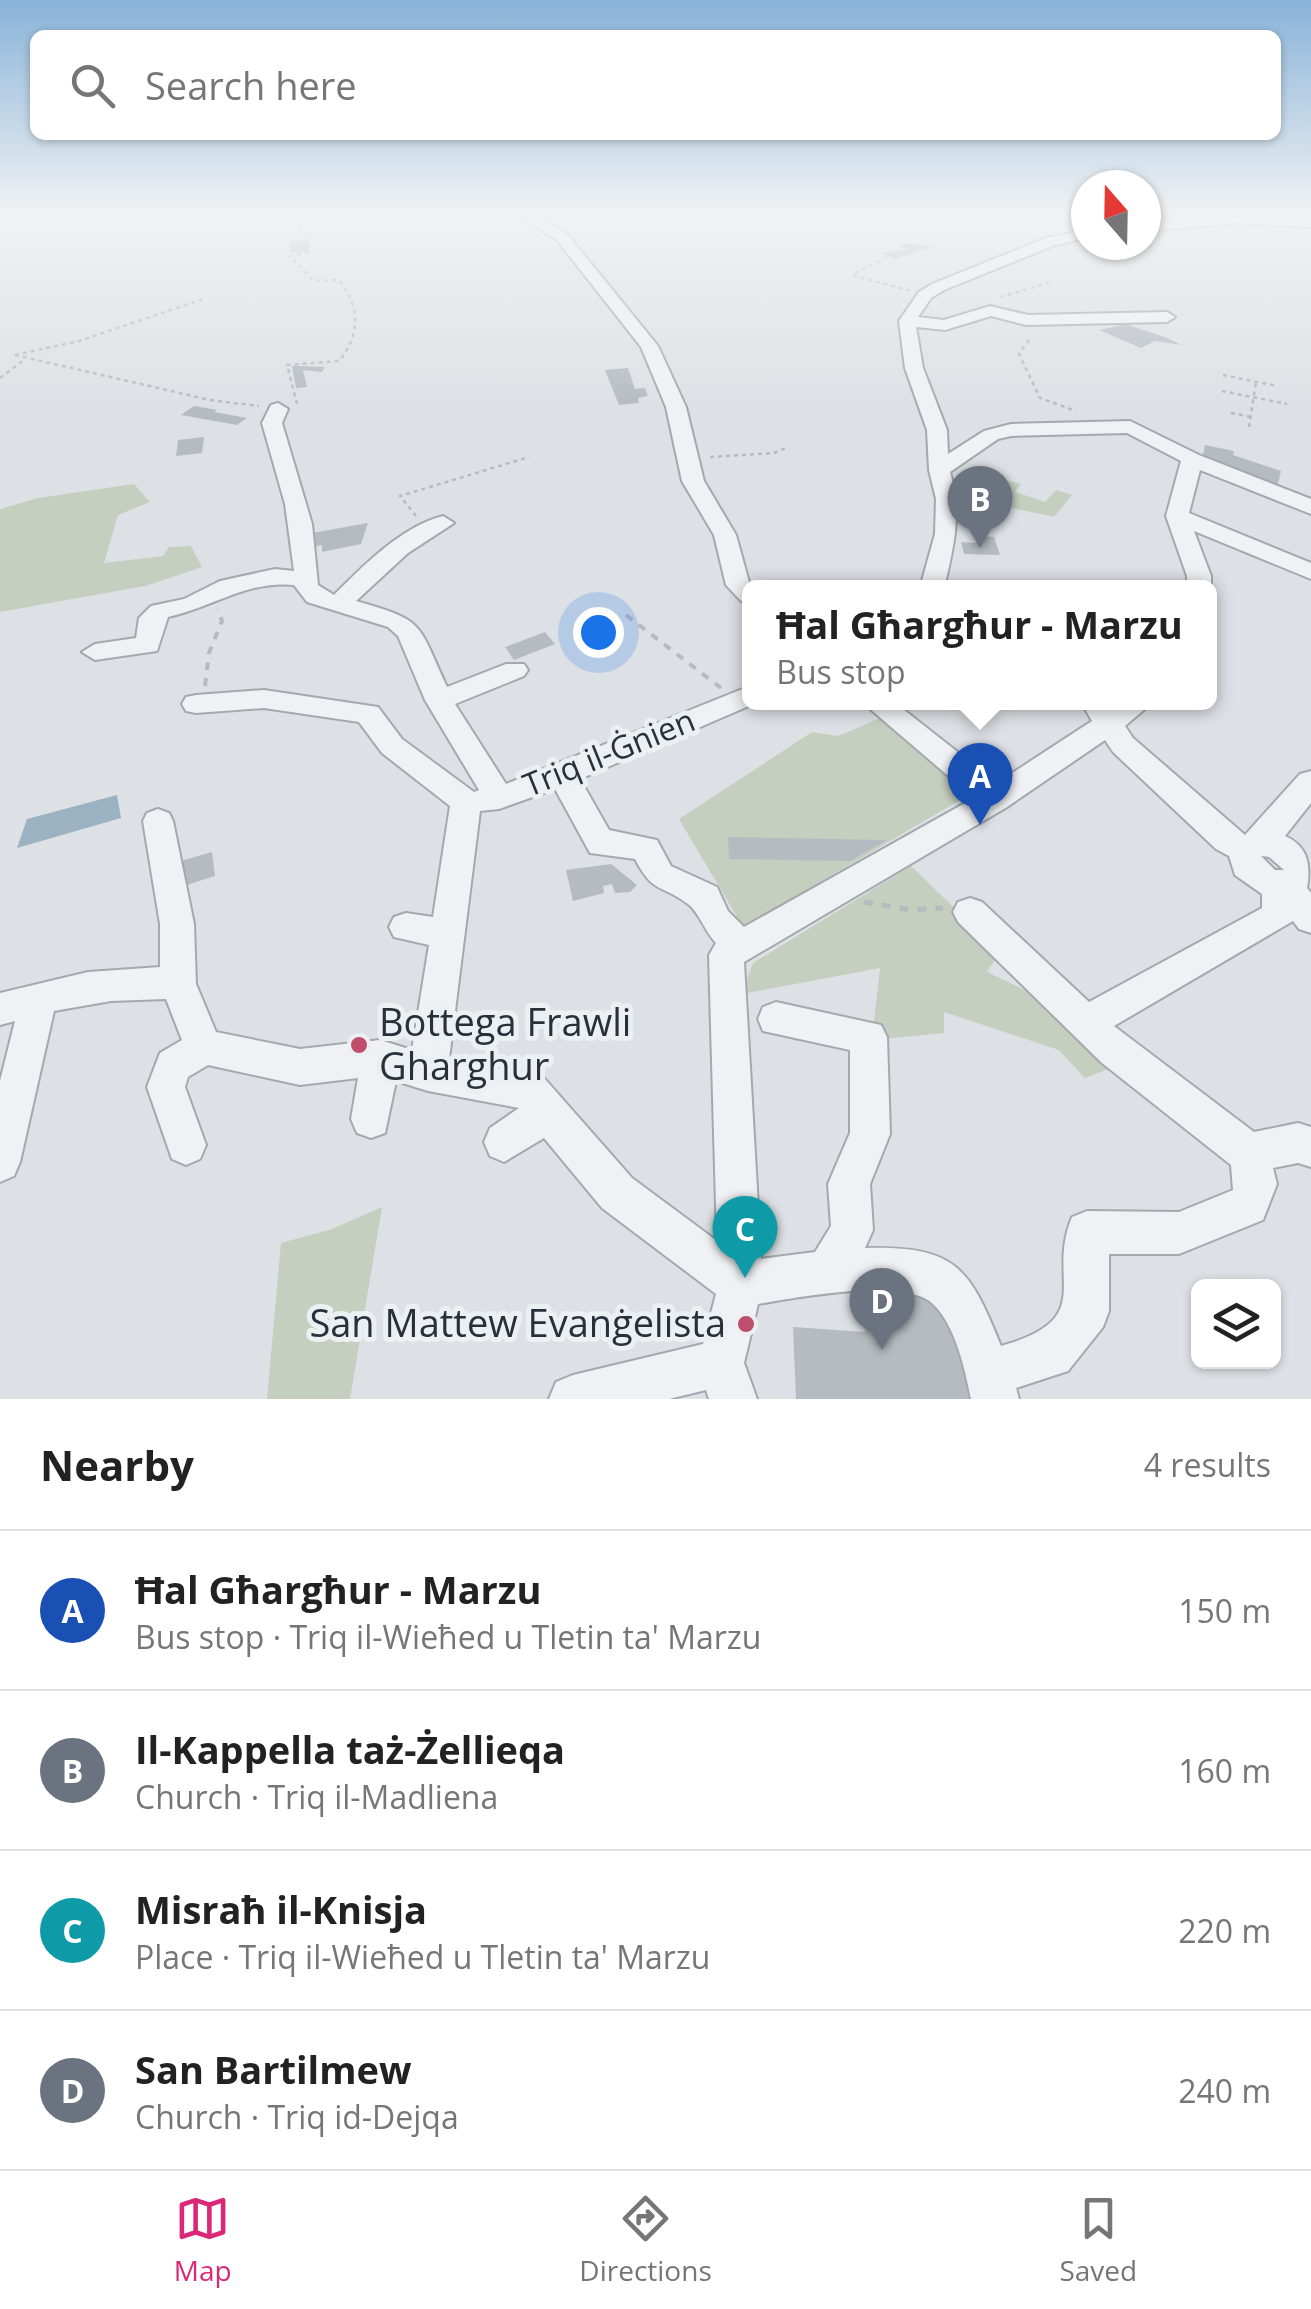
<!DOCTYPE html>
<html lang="en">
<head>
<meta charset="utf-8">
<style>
  :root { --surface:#fff; --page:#f2f2f2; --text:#222; --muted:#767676; --line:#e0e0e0; --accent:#db2777 }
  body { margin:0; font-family:"Open Sans",sans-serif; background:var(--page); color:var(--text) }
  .controls { position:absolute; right:30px; bottom:30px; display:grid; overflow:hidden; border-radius:15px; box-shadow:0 2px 8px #0004 }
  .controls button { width:90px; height:90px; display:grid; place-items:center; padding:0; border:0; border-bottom:2px solid var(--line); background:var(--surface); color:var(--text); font:50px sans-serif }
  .compass { position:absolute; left:1071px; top:170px; width:90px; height:90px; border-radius:50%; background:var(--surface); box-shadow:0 2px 8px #0004; rotate:340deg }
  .you { position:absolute; left:598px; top:632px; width:35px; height:35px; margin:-25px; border:8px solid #fff; border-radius:50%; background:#1a73e8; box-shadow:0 0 0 15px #1a73e833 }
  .badge { display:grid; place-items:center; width:65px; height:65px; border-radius:50%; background:var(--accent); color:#fff; font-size:32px; font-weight:700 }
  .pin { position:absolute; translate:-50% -82px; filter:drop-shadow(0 2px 5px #0008) }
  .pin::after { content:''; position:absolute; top:52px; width:35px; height:30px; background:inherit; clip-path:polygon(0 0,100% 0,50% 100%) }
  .popup { position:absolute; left:742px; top:580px; width:475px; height:130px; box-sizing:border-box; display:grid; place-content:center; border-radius:15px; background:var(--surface); filter:drop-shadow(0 2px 8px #0005); font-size:32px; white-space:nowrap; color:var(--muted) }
  .popup b { font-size:38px; color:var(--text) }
  .popup::after { content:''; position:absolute; left:50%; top:100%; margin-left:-20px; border:20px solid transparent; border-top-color:var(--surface) }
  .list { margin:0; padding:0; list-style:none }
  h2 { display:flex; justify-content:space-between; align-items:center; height:130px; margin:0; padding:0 40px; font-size:42px }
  h2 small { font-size:32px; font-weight:400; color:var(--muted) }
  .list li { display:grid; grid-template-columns:65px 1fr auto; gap:30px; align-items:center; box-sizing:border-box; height:160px; padding:0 40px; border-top:2px solid var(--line) }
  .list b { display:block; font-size:38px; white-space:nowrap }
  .list p { margin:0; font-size:32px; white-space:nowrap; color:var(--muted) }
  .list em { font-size:32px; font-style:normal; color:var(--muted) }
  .icon { flex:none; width:55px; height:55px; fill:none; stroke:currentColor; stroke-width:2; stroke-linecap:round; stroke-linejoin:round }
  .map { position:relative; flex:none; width:1311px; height:1399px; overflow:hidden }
  .search { position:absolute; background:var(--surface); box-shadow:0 2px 8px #0004; left:30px; right:30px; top:30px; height:110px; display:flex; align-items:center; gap:25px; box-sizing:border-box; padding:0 35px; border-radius:15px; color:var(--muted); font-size:38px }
  .sheet { height:770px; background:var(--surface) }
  nav { display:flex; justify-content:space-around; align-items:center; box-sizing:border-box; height:140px; border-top:2px solid var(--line); background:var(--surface); font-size:28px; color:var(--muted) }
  nav a { display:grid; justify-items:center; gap:5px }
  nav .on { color:var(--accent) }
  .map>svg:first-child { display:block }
  .green { fill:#c5cebf }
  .water { fill:#9bb2c2 }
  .building { fill:#b5bbc1 }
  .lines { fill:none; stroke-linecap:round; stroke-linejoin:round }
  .minor-casing { stroke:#a3a9ae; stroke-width:4 }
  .path-far2 { stroke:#b7bbc0; stroke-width:2.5; stroke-dasharray:4 4; stroke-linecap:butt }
  .path-far1 { stroke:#b7bbc0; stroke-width:4; stroke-dasharray:8 8; stroke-linecap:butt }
  .path { stroke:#b7bbc0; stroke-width:5; stroke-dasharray:9 9; stroke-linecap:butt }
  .minor { fill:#eff1f4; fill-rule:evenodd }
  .poi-dot { fill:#be4e6b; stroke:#ecf0f3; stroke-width:4 }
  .labels { text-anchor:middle; stroke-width:10; stroke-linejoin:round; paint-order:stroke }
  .street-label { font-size:32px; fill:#28313a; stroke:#ecf0f3 }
  .near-poi-label { font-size:38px; fill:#28313a; stroke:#ecf0f3; text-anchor:start }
</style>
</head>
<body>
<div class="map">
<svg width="1311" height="1399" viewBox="0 0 1311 1399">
  <rect width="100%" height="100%" fill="#dde1e5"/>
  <path class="green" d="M1004,480L1021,484L1015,492L1045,502L1056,490L1072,495L1054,517L1012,508L1013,498L995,493L999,486L1008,487L1002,484Z
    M134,484L150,502L118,515L104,563L163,556L169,547L191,546L202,567L145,586L0,612V509L38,498Z
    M885,716L972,793L743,927L679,819L812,732L838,736Z
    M911,866L1000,952L987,972L1052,1003L1119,1065L1085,1078L1059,1050L944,1012V1033L872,1040L880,968L742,994L753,963Z
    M382,1207L350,1399H267L281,1243L332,1229Z"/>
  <path class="water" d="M117,795L121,818L17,848L27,819Z"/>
  <path class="building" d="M308,239L310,252L290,253L289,241Z
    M907,243L932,247L895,259L880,253L907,249L899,246Z
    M1126,324L1167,338L1182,345L1155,341L1141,348L1099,330Z
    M292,366H302L325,367L322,372L303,370L307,387L296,388Z
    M628,368L635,389L645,388L648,396L638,398L639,403L619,405L605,370Z
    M194,406L217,410L214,412L247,418L237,425L181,415Z
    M204,437L202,453L176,456L178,440Z
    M1205,445L1234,451L1233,455L1281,471L1278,484L1202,459Z
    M368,523L361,544L322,552V545L313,547L312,533Z
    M978,536L994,537L1000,555L964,554L961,542L980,543Z
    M545,632L555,644L514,660L505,647Z
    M728,837L887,840L850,861L729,859Z
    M212,852L215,876L177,888L174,863Z
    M611,864L637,885L630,892L615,893L612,884L603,886L604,893L573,901L566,870Z
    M860,1288L943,1296L984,1399H796L793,1327L865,1332Z"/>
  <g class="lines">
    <defs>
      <path id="minor" d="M0,213H31L0,220Z
        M514,213H530L567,234L658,346L686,407L704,481L736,535L749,582L755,588H750V603L741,601L726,585L714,535L682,481L666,407L641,347L557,240Z
        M1237,215L1311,219V227L1237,223L1146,231V223Z
        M1086,230V238L1055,245L944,290L931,298L918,317L944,320L990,306L1028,315L1167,312L1175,317L1167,322L1026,325L991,316L945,330L916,327L923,368L947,430L948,454L984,431L1011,424L1130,421L1199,455L1311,499V514L1200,470L1189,513L1311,563V579L1194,531L1211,576V588H1187V576L1166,516L1181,461L1127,433L1011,436L998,439L950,472C962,513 954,546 944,588H920L935,534L936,499L929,470L927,430L905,368L899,321L919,292L932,284L1046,238Z
        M278,403L288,409L282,423L312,524L318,585L334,595C364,565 401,527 443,516L454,523L408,553L356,601C426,621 417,622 447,687L506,664H524L528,670L524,676L455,704L506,784L750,686V702H758L580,779L609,830L657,840L671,866L717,887L728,911L744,927L974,798L862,702H894L997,783L1092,721L1081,702H1109L1112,707L1119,702H1153L1125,726L1133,738L1245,835L1300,774L1311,771V803L1285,836C1308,846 1311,865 1307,888L1311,893V933L1299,929L1293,921L1114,1026L1254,1132L1298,1123L1311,1127V1167L1298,1163L1273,1168L1277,1184L1263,1220L1179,1254H1109V1311L1103,1327L1068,1371L1016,1388L1019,1399H971C965,1370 956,1327 934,1305C907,1276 795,1298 758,1304L744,1363L757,1399H709L706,1390L669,1399H549L556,1382L573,1375L703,1344L716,1294L602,1208L544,1138L504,1162L490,1156L484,1142L490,1128L519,1108L428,1091L396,1081L385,1133L371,1138L357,1133L351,1119L358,1078L300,1085L208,1065L188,1077L185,1087L206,1145L200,1159L186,1165L172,1159L147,1087L160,1053L182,1040L166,999L111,1001L54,1011L20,1162L14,1176L0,1182V1081L15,1021L0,1025V993L88,972L160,967V924L143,821L147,813L158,809L169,813L173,821L194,924L196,984L216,1032L300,1049L380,1040L412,1050L429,945L394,937L389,927L394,917L406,913L433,917L450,806L382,753L359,722L264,708L196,713L186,711L182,704L186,697L196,695L264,690L378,707L402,739L474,792L479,790L425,700L398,636L388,627L307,602L294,585C247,580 212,608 168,617L157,651L95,660L82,652L95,644L136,638L139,618L151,606L184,599L220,581L275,569L294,571L285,504L262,423L271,405ZM1105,740L1113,752L1216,849L1229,856L1235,875L1262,894V908L1089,1002L982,902L970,898L958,902L953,912L958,922L1102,1063L1231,1165L1233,1190L1179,1212L1087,1211L1072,1217C1045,1281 1100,1318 1001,1346C969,1267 956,1246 865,1248L873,1230L870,1184L890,1134L887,1037L881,1025L776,1002L763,1007L758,1019L763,1031L850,1050V1133L828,1184L831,1226L815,1252L761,1259L744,962L1007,807ZM555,789L590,853L635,859C654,895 660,883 688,904C699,912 705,932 716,943L709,955L717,1241L632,1178L544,1078L449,1059L480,811L499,809ZM1261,856L1269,857L1284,870H1275Z"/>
    </defs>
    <use href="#minor" class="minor-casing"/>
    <path class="path-far2" d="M289,213L306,238
      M887,257L852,275L911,291
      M1000,297L1049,283
      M1029,340L1019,354L1040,398L1076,411
      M15,355L210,400L259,406
      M15,355L79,341L206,298
      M1223,375L1277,386
      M0,378L24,360
      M1222,391L1287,404
      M297,404L287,365L339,361C361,334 360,307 339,280L314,281L290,256L314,252
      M1231,413L1251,417
      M1249,427L1256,382
      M710,457L774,453L786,448
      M416,516L400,496L529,457"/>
    <path class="path-far1" d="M626,615L721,688
      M205,686L209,653L222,621L218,609"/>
    <path class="path" d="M864,902L911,910L943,908"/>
    <use href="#minor" class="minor"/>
  </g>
  <linearGradient id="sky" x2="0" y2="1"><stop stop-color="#89b3d9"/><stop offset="0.52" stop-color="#f0f2f3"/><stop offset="1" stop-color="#f0f2f3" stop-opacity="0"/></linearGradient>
  <rect width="1311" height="409" fill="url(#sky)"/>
  <g class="poi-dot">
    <circle cx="359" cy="1045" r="10"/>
    <circle cx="746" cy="1324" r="10"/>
  </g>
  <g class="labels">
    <g class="street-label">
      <text transform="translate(609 753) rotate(-22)" y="11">Triq il-Ġnien</text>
    </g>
    <g class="near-poi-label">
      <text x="379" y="1036">Bottega Frawli<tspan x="379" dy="44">Gharghur</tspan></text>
      <text x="726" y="1337" text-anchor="end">San Mattew Evanġelista</text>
    </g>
  </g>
</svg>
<div class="controls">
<button><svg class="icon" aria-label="layers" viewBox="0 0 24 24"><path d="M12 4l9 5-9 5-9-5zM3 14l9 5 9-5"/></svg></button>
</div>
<svg class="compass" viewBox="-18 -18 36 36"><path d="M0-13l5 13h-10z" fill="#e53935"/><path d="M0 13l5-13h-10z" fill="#767676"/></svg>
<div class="you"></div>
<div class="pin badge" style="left:980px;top:825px;background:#1a4fb4">A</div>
<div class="popup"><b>Ħal Għargħur - Marzu</b>Bus stop</div>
<div class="pin badge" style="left:980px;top:548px;background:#6b7280">B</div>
<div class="pin badge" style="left:745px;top:1278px;background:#0f9aa8">C</div>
<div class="pin badge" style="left:882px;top:1350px;background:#6b7280">D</div>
<div class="search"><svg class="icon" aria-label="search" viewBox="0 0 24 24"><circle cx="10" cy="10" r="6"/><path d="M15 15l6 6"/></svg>Search here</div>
</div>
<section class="sheet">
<h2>Nearby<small>4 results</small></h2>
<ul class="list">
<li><span class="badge" style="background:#1a4fb4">A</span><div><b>Ħal Għargħur - Marzu</b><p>Bus stop · Triq il-Wieħed u Tletin ta' Marzu</p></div><em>150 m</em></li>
<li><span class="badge" style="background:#6b7280">B</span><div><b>Il-Kappella taż-Żellieqa</b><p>Church · Triq il-Madliena</p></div><em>160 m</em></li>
<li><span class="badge" style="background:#0f9aa8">C</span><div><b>Misraħ il-Knisja</b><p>Place · Triq il-Wieħed u Tletin ta' Marzu</p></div><em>220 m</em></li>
<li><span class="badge" style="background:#6b7280">D</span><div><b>San Bartilmew</b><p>Church · Triq id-Dejqa</p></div><em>240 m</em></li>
</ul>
</section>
<nav>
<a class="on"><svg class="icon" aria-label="map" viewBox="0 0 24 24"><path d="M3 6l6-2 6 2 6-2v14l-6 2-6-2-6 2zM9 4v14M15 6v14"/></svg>Map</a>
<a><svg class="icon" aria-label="directions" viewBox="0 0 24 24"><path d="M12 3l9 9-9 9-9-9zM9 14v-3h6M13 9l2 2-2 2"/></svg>Directions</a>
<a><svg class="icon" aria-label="saved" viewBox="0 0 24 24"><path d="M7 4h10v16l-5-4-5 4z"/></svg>Saved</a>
</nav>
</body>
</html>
